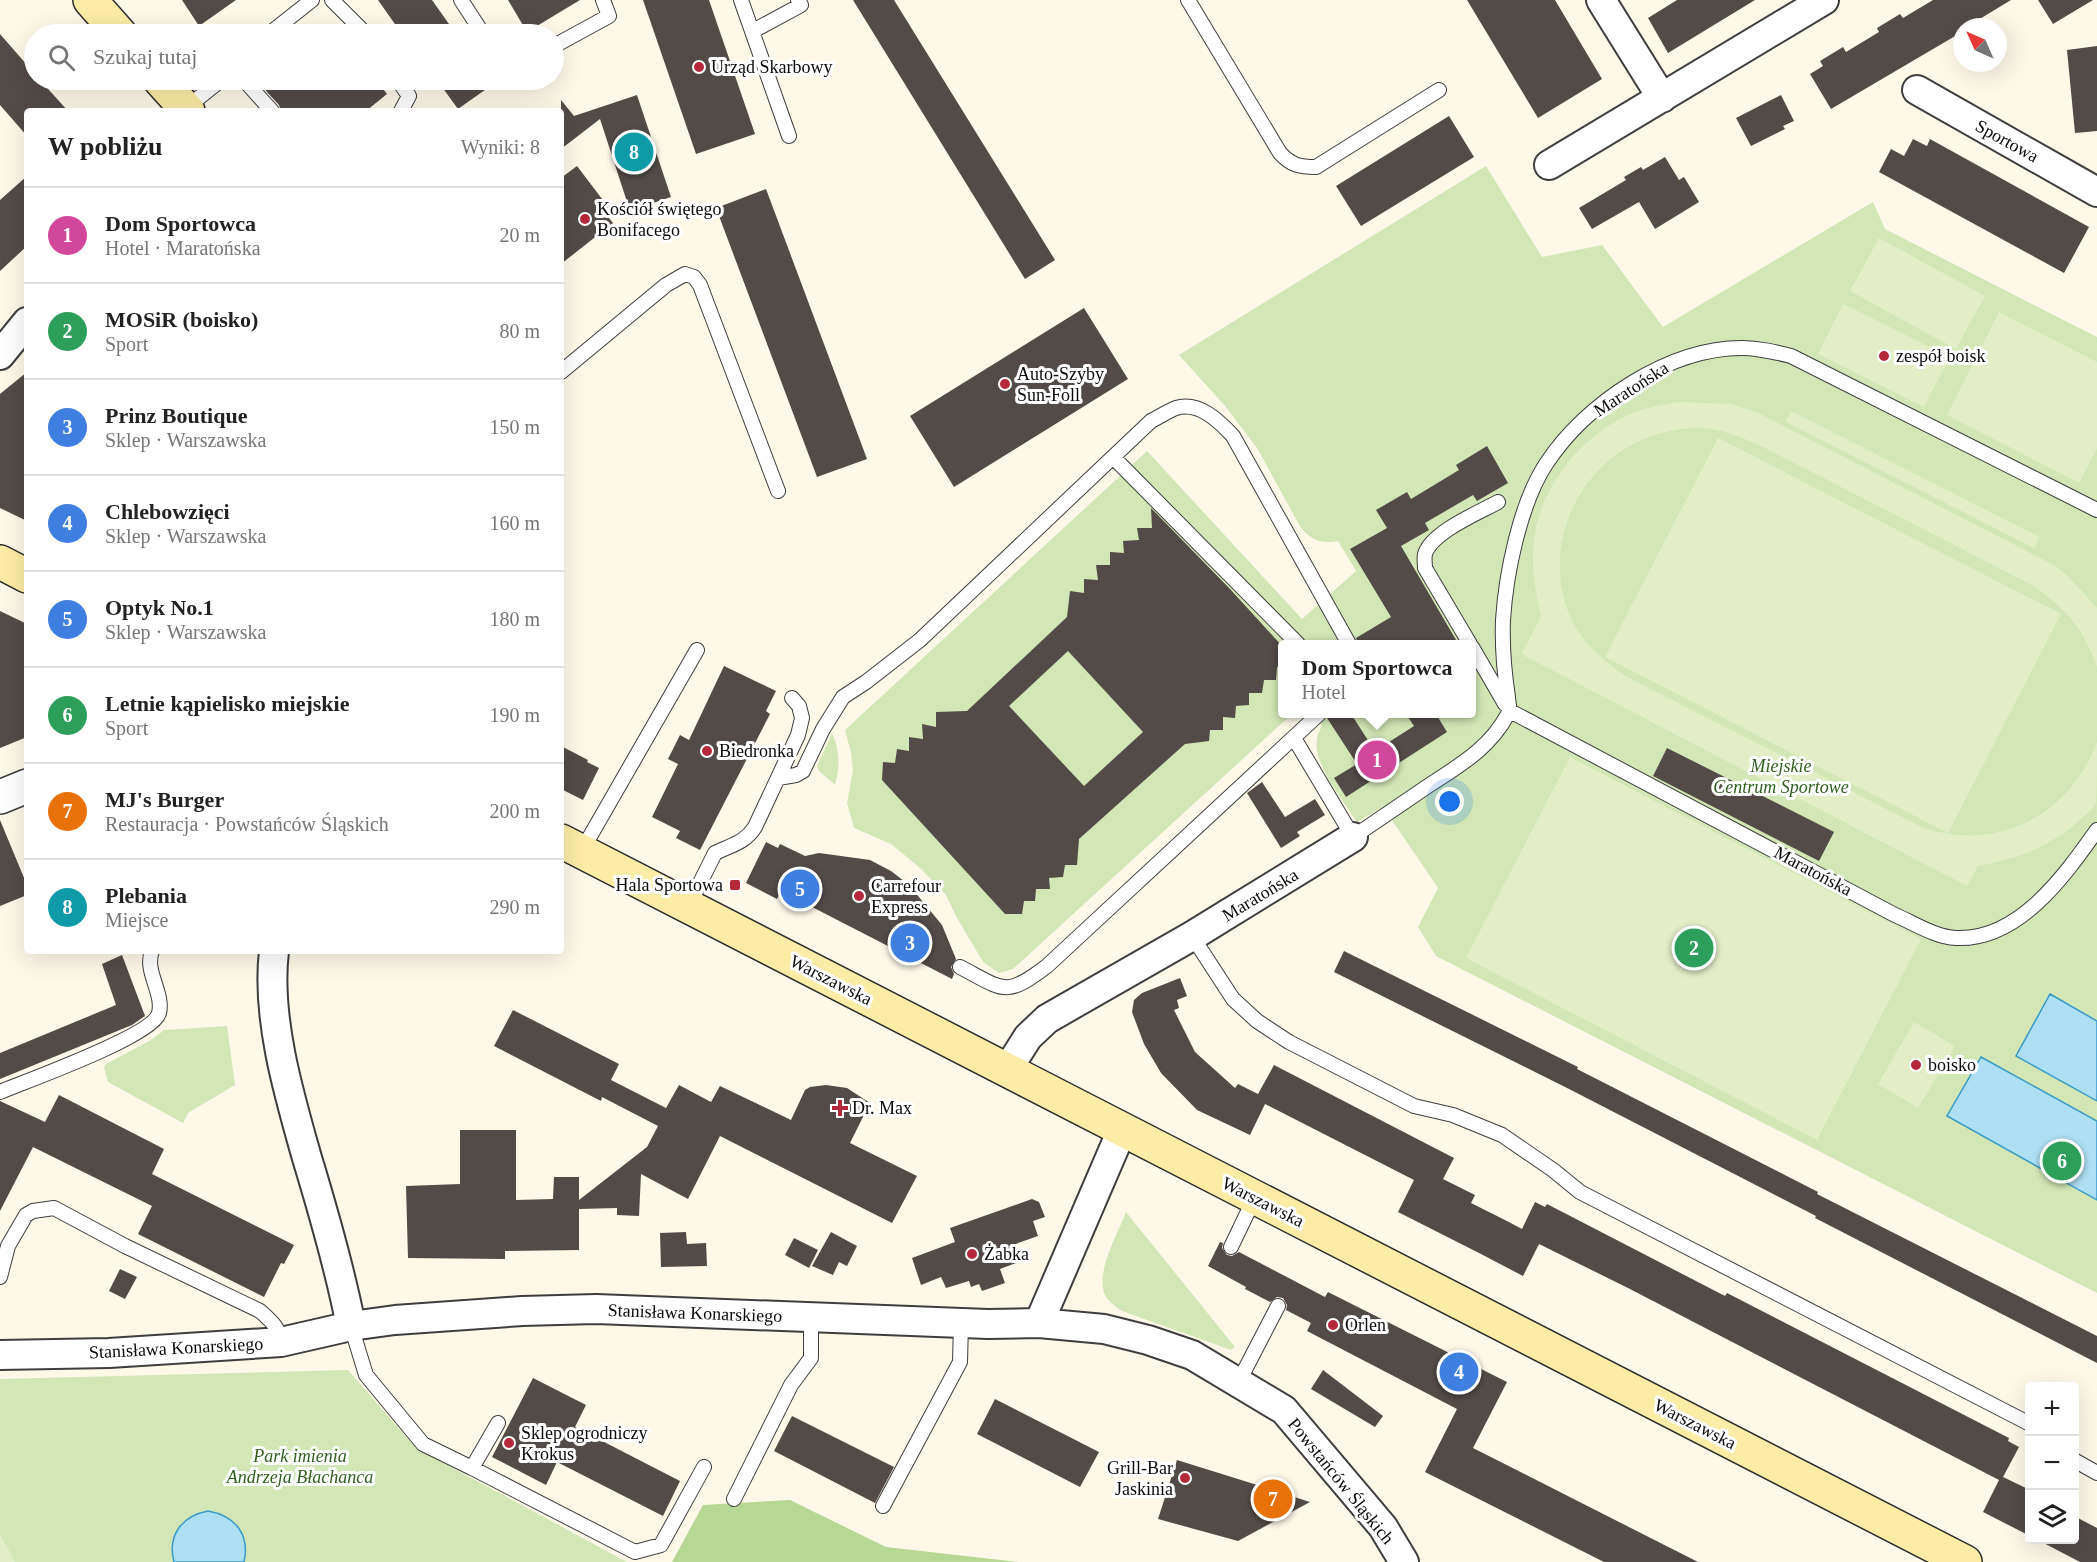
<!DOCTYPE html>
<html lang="pl">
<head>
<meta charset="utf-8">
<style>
  :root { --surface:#fff; --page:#f6f6f6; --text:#222; --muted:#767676; --line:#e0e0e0; --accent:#db2777 }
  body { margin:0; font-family:"Times New Roman",serif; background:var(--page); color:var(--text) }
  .controls { position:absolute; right:18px; bottom:18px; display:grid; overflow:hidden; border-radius:6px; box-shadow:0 6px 24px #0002 }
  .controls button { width:54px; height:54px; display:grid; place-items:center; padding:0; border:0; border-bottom:2px solid var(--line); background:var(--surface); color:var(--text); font:30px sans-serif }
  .compass { position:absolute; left:1953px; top:18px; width:54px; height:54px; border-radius:50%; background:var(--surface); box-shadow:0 6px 24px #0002; rotate:315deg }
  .you { position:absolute; left:1450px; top:802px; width:21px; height:21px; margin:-15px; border:4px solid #fff; border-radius:50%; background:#1a73e8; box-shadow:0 0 0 9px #1a73e833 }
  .badge { display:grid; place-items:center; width:39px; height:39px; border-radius:50%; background:var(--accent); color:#fff; font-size:20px; font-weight:700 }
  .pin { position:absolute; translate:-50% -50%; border:3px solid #fff; box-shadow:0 2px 6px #0006 }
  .popup { position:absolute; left:1278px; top:640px; width:198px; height:78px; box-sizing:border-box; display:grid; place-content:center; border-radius:6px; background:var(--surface); filter:drop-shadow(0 2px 4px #0005); font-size:20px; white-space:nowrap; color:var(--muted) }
  .popup b { font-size:22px; color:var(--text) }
  .popup::after { content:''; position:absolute; left:50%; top:100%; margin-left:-12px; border:12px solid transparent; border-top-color:var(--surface) }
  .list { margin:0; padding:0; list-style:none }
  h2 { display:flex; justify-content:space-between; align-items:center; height:78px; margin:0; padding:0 24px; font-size:26px }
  h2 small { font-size:20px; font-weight:400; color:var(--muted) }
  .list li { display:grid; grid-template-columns:39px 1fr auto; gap:18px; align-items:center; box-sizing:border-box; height:96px; padding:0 24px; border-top:2px solid var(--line) }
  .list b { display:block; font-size:22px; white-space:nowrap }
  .list p { margin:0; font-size:20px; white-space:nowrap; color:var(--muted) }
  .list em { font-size:20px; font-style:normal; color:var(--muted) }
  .icon { flex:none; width:33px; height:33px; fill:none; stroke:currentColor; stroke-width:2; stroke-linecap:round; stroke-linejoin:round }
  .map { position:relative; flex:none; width:2097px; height:1562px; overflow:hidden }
  .search { position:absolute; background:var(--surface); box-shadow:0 6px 24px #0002; left:24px; top:24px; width:540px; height:66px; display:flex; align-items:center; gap:15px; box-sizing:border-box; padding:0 21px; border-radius:33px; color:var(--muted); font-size:22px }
  .panel { position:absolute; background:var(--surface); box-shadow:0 6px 24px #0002; left:24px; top:108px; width:540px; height:846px; border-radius:6px }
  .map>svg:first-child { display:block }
  .green { fill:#d2e7b5 }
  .forest { fill:#b7d794 }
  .pitch { fill:#e3eec6 }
  .water { fill:#afdff4; stroke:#399ac8; stroke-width:1.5 }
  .building { fill:#534b47; fill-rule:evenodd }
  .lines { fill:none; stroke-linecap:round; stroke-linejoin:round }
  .service-casing { stroke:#3e3e3e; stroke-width:16 }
  .minor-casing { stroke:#3e3e3e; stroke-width:32 }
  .tertiary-casing { stroke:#3e3e3e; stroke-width:36 }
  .secondary-casing { stroke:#2d2d2d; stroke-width:36 }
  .service { stroke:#fff; stroke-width:14 }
  .minor { stroke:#fff; stroke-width:28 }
  .tertiary { stroke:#fff; stroke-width:33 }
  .secondary { stroke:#fceca6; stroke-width:33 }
  .poi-dot { fill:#b52839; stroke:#fff; stroke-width:2 }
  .labels { text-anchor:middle; stroke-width:6; stroke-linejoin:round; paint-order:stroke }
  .poi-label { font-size:18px; fill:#0b0b0b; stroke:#fff; text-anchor:start }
  .street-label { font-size:18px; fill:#0b0b0b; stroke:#fff }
  .park-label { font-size:18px; font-style:italic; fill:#305f1e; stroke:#fff }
</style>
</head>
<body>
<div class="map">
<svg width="2097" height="1562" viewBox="0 0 2097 1562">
  <rect width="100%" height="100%" fill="#fef8e9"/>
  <path class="green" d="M1486,166L1542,257L1602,245L1663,327L1873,202L1885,229L2097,337V1293L1436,956L1418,927L1438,888L1383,807L1357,822C1344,802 1312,763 1317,739C1317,734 1320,730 1322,726L1312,714H1472V644H1282V714H1292L1013,969L999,973L983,962L957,918L946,895L920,868L891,844L854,828L847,803L853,770L851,753L845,730L1147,451L1302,619L1356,571L1338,541C1320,544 1312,540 1301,528L1257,448L1225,406L1179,355Z
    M832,733C840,750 840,767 835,785L819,771L817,766Z
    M227,1026L235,1085L188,1113L183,1123L108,1082L104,1067L106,1064L151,1040L164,1030Z
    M1126,1212L1235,1347L1231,1350L1122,1311C1116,1307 1109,1302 1105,1295C1095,1273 1118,1233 1126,1212Z
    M348,1370L416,1448L627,1562H0V1379Z"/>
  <path class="forest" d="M790,1500L886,1547L1018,1562H672L703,1505Z"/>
  <path class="pitch" d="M1879,238L1985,296L1956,349L1850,291Z
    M1843,304L1950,357L1924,407L1818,354Z
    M1999,312L2097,362V448L2079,483L1947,415Z
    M1679,402L1732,404L1758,413L2052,564L2066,574L2097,608V667C2083,628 2067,610 2034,586L1763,447C1743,438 1724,429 1702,428C1689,427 1675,430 1662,433C1584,453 1538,541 1570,616C1581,642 1603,660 1625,676L1926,829C2001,851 2069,815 2097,742C2097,755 2097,793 2096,802C2093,809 2086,814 2081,819C2049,848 2019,858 1978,866L1967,886L1521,654L1541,617C1536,594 1532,572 1533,549C1536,491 1581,433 1635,412C1649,407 1664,404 1679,402Z
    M1791,411L2040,537L2034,548L1786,422Z
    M1718,438L2061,614L1948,833L1605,657Z
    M1570,757L1921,939L1817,1140L1466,958Z
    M1914,1022L1955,1046L1918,1108L1878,1084Z
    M0,1534L15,1562H0Z"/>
  <path class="water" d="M2050,994L2097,1021V1101L2016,1056Z
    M1981,1057L2097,1121V1200L1947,1116Z
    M208,1511C236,1516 250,1535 244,1562H174C167,1535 182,1516 208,1511Z"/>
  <path class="building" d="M182,0H236L199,26Z
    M378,0H432L456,34H406L399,25L397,27Z
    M508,0H580L527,32Z
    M643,0H709L755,134L696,154Z
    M853,0H894L1055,260L1025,279Z
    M1467,0H1555L1602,79L1538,118Z
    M1677,0H1755L1668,53L1648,18Z
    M1933,0H2011L1978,20L1979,21L1970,27H1962V32L1831,109L1810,74L1823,66L1820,61L1843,47L1846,52L1879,32L1877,28L1900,14L1903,18Z
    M2038,0H2093L2053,24Z
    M0,34L34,73V80H40L68,111H27V136L0,105Z
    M2097,46V131L2075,133L2067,50Z
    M256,80H376L387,94L366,111H281L279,105Z
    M437,80H499L458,109Z
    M637,95L671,197L630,211L600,119L561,149V100L574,116Z
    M1781,95L1794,121L1783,126L1785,129L1751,146L1736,118Z
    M1449,116L1474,157L1361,226L1336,186Z
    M1913,139L1927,146L1930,139L2089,227L2064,273L1879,172L1891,149L1904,156Z
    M1665,157L1679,180L1684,177L1699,202L1655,229L1639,202L1592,229L1579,208L1626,180L1624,177L1641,167L1643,170Z
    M577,166L615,216L609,218L613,223L561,264V178Z
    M27,176V246L0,271V200Z
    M766,189L867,459L817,477L716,208Z
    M1084,308L1128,379L954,487L910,416Z
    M27,372V521L0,508V394Z
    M1487,446L1508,483L1477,501L1473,495L1425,523L1429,530L1401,546L1459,645H1358L1356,638L1391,617L1350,549L1387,528L1376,510L1407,492L1411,499L1459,470L1456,465Z
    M1151,508L1230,589L1282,646V667H1277L1276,680H1264L1262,693H1249V705L1236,706L1235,718L1223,717V730H1210L1209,741L1185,744L1079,839L1077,865H1065L1063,877L1049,878L1050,889H1036L1035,901H1024L1022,914H1005L882,780L883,762L895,763L897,749L909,751V737L923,739L922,724L936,727V712L967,711L1067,617L1070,591L1084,593V579L1098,580L1096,565H1110V552L1124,553L1123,541L1139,540L1137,528H1152ZM1068,651L1143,732L1084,786L1009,706Z
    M0,611L27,624V737L0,748Z
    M724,666L776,691L766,711L770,714L700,850L676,838L680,831L652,817L678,764L668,759L680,735L689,740Z
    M1328,714H1351L1375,751L1414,726L1406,714H1436L1447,732L1346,797L1334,778L1357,764L1327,718Z
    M561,746L588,760L587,762L599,768L583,800L561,789Z
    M1667,748L1834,832L1819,861L1653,776Z
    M1262,782L1285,817L1315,799L1325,815L1297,832L1300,836L1281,848L1247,793Z
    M0,820L27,885V895L0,906Z
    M766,842L778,848L780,844L805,856L819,853L870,860L891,871L909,885L942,925L956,959L951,967L954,974L952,979L781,891L777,899L746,883Z
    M1344,951L1578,1067L1577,1069L1818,1192L1817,1194L2097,1336V1363L1815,1218L1816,1216L1571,1090L1334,972Z
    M122,955L145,1016L132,1025L0,1079V1053L116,1005L102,964Z
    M1180,978L1187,996L1177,1000L1179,1008L1174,1010L1195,1052L1235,1088L1238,1084L1258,1094L1274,1065L1454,1158L1443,1179L1475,1195L1471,1203L1503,1219L1522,1229L1535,1202L1545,1207L1547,1204L1725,1296L1727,1293L2009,1438L2008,1441L2019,1447L2003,1477L2030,1490V1536L1983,1512L1999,1480L1628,1288L1539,1244L1523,1276L1481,1254L1398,1212L1414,1180L1265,1104L1250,1135L1197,1110L1161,1073L1144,1044L1132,1012L1134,1000L1142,993Z
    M513,1010L619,1064L611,1080L666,1108L679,1085L711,1102L720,1086L791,1120L805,1090L810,1087L826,1085L847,1088L870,1103L850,1143L917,1176L892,1223L720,1136L688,1199L641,1174L639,1216L617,1215V1208L579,1209V1250L505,1251V1259L408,1258L406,1186L460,1184V1130H516V1200L553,1199L554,1177H579V1200L647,1147L658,1126L602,1097L601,1101L494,1046Z
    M59,1095L164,1149L152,1174L294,1245L284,1264L281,1263L264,1297L138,1234L152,1206L33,1147L0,1211V1101L45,1122Z
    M1032,1199L1039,1202L1045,1217L1033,1221L1038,1236L1010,1246L1016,1263L1000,1269L1005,1283L982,1291L979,1284L971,1287L969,1281L946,1288L941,1277L921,1285L912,1258L955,1242L950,1228Z
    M686,1232L687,1244L706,1243L707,1266L661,1267L660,1233Z
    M831,1232L857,1246L847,1266L839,1262L833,1275L812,1266Z
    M794,1238L818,1250L809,1268L785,1255Z
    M1220,1242L1223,1243L1222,1248L1227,1255L1232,1256L1239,1252L1325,1297L1328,1292L1507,1382L1473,1448L1698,1562H1604L1425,1472L1457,1409L1307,1331L1311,1323L1286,1310L1287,1305L1283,1298L1277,1297L1270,1302L1245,1289L1246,1287L1208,1266Z
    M120,1269L137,1277L125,1299L109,1291Z
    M1323,1370L1383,1416L1375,1427L1311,1389Z
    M533,1378L586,1405L575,1427L680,1481L663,1516L557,1462L546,1485L492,1457Z
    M995,1399L1099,1452L1080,1487L977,1434Z
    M792,1416L894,1467L875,1503L774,1451Z
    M1177,1460L1254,1484L1310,1502L1238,1541L1158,1519Z
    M2074,1516L2097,1528V1562H2080L2036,1539H2074Z"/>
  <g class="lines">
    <defs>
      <path id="service" d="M332,0L366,34
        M461,0L483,34
        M741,0L789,136
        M1188,0L1280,153C1291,165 1299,167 1316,167L1439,90
        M753,31L801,5L798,0
        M269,34L312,0
        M554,46L609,16L603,0
        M244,80L272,111
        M398,80L409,96L401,111
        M186,108L221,80
        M561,372L666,285L685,274L694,277L700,285L778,491
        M1113,457L1298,644
        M1470,644L1425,568C1425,564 1424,558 1425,554C1432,532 1478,513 1498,502
        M1472,647L1505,704
        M1510,711L1895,915C1914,923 1935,937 1956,938C2019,941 2065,875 2097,830
        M1294,738L1353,837C1378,820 1403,803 1428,786C1460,765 1489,749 1508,714C1511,709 1508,703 1508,697C1504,671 1502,646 1503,620C1506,573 1520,504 1546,464C1586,403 1669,348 1742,348C1759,348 1775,352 1791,356L2097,510
        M778,778L796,775L803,771L823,729L843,697L866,682L920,640L1151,421C1159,417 1168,411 1176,408C1199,401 1219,421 1233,436L1349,644
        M581,852L697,650
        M688,907L715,853C731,845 745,843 755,827L798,735L802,718L799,706L792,698
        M1192,936L1233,999L1257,1021L1289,1042L1414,1106L1453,1115L1502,1135L1553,1170L1580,1192L2030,1424
        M960,967C1004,990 1005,998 1047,966L1319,714
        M0,1092C26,1081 153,1036 159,1013C164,993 144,971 152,951
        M1231,1247L1255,1197
        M0,1277L8,1246L26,1215L33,1211L54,1208L125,1246L260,1311C271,1321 279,1327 281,1342
        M351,1326L366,1375L423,1444L472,1468L498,1423
        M1238,1383L1278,1306
        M2074,1460L2097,1473
        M472,1468L635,1552L661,1545L704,1467
        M734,1499L791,1385L811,1358V1317
        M883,1506L960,1362L961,1323"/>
      <path id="minor" d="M1601,0L1662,98
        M1917,90L2097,192
        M1549,165L1824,0
        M0,355L27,322
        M274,951C266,1017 289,1095 307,1158C324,1214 340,1269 351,1326
        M1007,1070L1028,1037L1047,1019L1192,936L1353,837
        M1039,1323L1122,1130
        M0,1355L109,1353L281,1342L351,1326L395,1320L522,1311L596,1309L988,1324L1039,1323L1104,1329L1148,1340L1192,1355L1284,1410L1383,1527L1404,1562"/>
      <path id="tertiary" d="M0,797L27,786"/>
      <path id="secondary" d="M90,0L120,34
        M160,80L188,111
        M0,562L27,576
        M561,841L1965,1562"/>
    </defs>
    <use href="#service" class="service-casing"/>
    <use href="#minor" class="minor-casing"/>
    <use href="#tertiary" class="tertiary-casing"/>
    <use href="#secondary" class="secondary-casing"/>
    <use href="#service" class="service"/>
    <use href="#minor" class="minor"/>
    <use href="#tertiary" class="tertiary"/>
    <use href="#secondary" class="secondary"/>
  </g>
  <g class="poi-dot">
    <circle cx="699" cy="67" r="6"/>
    <circle cx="585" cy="219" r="6"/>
    <circle cx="1884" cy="356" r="6"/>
    <circle cx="1005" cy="384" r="6"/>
    <circle cx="707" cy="751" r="6"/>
    <rect x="729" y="879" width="12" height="12" rx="3"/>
    <circle cx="859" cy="896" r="6"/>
    <circle cx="1916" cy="1065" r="6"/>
    <path d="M837 1099h6v6h6v6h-6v6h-6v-6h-6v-6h6z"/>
    <circle cx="972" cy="1254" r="6"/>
    <circle cx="1333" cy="1325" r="6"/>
    <circle cx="509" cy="1443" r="6"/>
    <circle cx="1185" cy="1478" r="6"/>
  </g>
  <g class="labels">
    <g class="poi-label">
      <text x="711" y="73">Urząd Skarbowy</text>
      <text x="597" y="215">Kościół świętego<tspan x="597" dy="21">Bonifacego</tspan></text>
      <text x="1896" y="362">zespół boisk</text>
      <text x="1017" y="380">Auto-Szyby<tspan x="1017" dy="21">Sun-Foll</tspan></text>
      <text x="719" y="757">Biedronka</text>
      <text x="723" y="891" text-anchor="end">Hala Sportowa</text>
      <text x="871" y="892">Carrefour<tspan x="871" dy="21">Express</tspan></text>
      <text x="1928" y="1071">boisko</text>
      <text x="852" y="1114">Dr. Max</text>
      <text x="984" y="1260">Żabka</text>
      <text x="1345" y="1331">Orlen</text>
      <text x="521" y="1439">Sklep ogrodniczy<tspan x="521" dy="21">Krokus</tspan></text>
      <text x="1173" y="1474" text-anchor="end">Grill-Bar<tspan x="1173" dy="21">Jaskinia</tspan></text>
    </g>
    <g class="street-label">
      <text transform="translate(2007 141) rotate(29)" y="6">Sportowa</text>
      <text transform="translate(1631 389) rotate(-33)" y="6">Maratońska</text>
      <text transform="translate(1813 871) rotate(28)" y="6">Maratońska</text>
      <text transform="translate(1260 895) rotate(-31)" y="6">Maratońska</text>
      <text transform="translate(831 980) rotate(27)" y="6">Warszawska</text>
      <text transform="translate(1263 1202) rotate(27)" y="6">Warszawska</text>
      <text transform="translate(695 1313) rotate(2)" y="6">Stanisława Konarskiego</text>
      <text transform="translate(176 1348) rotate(-3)" y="6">Stanisława Konarskiego</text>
      <text transform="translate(1695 1424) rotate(27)" y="6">Warszawska</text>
      <text transform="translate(1341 1481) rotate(51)" y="6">Powstańców Śląskich</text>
    </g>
    <g class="park-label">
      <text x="1781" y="772">Miejskie<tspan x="1781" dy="21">Centrum Sportowe</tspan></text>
      <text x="300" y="1462">Park imienia<tspan x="300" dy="21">Andrzeja Błachanca</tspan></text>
    </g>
  </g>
</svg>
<div class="controls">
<button>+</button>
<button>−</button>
<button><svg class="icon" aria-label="layers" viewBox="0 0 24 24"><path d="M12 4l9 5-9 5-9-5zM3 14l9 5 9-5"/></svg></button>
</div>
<svg class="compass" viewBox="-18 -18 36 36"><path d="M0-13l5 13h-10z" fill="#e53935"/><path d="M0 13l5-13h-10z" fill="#767676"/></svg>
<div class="you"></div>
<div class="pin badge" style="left:1377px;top:760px;background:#d1479c">1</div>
<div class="popup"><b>Dom Sportowca</b>Hotel</div>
<div class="pin badge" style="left:1694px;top:948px;background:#2e9e5b">2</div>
<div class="pin badge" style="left:910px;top:943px;background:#3f7fe0">3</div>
<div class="pin badge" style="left:1459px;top:1372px;background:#3f7fe0">4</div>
<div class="pin badge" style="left:800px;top:889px;background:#3f7fe0">5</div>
<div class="pin badge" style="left:2062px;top:1161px;background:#2e9e5b">6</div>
<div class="pin badge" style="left:1273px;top:1499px;background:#e8710a">7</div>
<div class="pin badge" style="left:634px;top:152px;background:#0f9aa8">8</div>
<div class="search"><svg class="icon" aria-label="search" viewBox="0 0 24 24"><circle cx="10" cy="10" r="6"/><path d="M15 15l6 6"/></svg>Szukaj tutaj</div>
<section class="panel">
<h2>W pobliżu<small>Wyniki: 8</small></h2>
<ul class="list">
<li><span class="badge" style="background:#d1479c">1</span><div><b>Dom Sportowca</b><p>Hotel · Maratońska</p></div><em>20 m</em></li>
<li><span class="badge" style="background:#2e9e5b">2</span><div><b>MOSiR (boisko)</b><p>Sport</p></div><em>80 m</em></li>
<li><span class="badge" style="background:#3f7fe0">3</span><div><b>Prinz Boutique</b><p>Sklep · Warszawska</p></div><em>150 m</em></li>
<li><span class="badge" style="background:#3f7fe0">4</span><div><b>Chlebowzięci</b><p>Sklep · Warszawska</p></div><em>160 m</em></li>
<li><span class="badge" style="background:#3f7fe0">5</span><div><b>Optyk No.1</b><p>Sklep · Warszawska</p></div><em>180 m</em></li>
<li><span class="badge" style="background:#2e9e5b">6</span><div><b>Letnie kąpielisko miejskie</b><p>Sport</p></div><em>190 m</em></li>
<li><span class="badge" style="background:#e8710a">7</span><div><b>MJ's Burger</b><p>Restauracja · Powstańców Śląskich</p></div><em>200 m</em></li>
<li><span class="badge" style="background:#0f9aa8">8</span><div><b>Plebania</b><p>Miejsce</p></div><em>290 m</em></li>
</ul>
</section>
</div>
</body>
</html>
